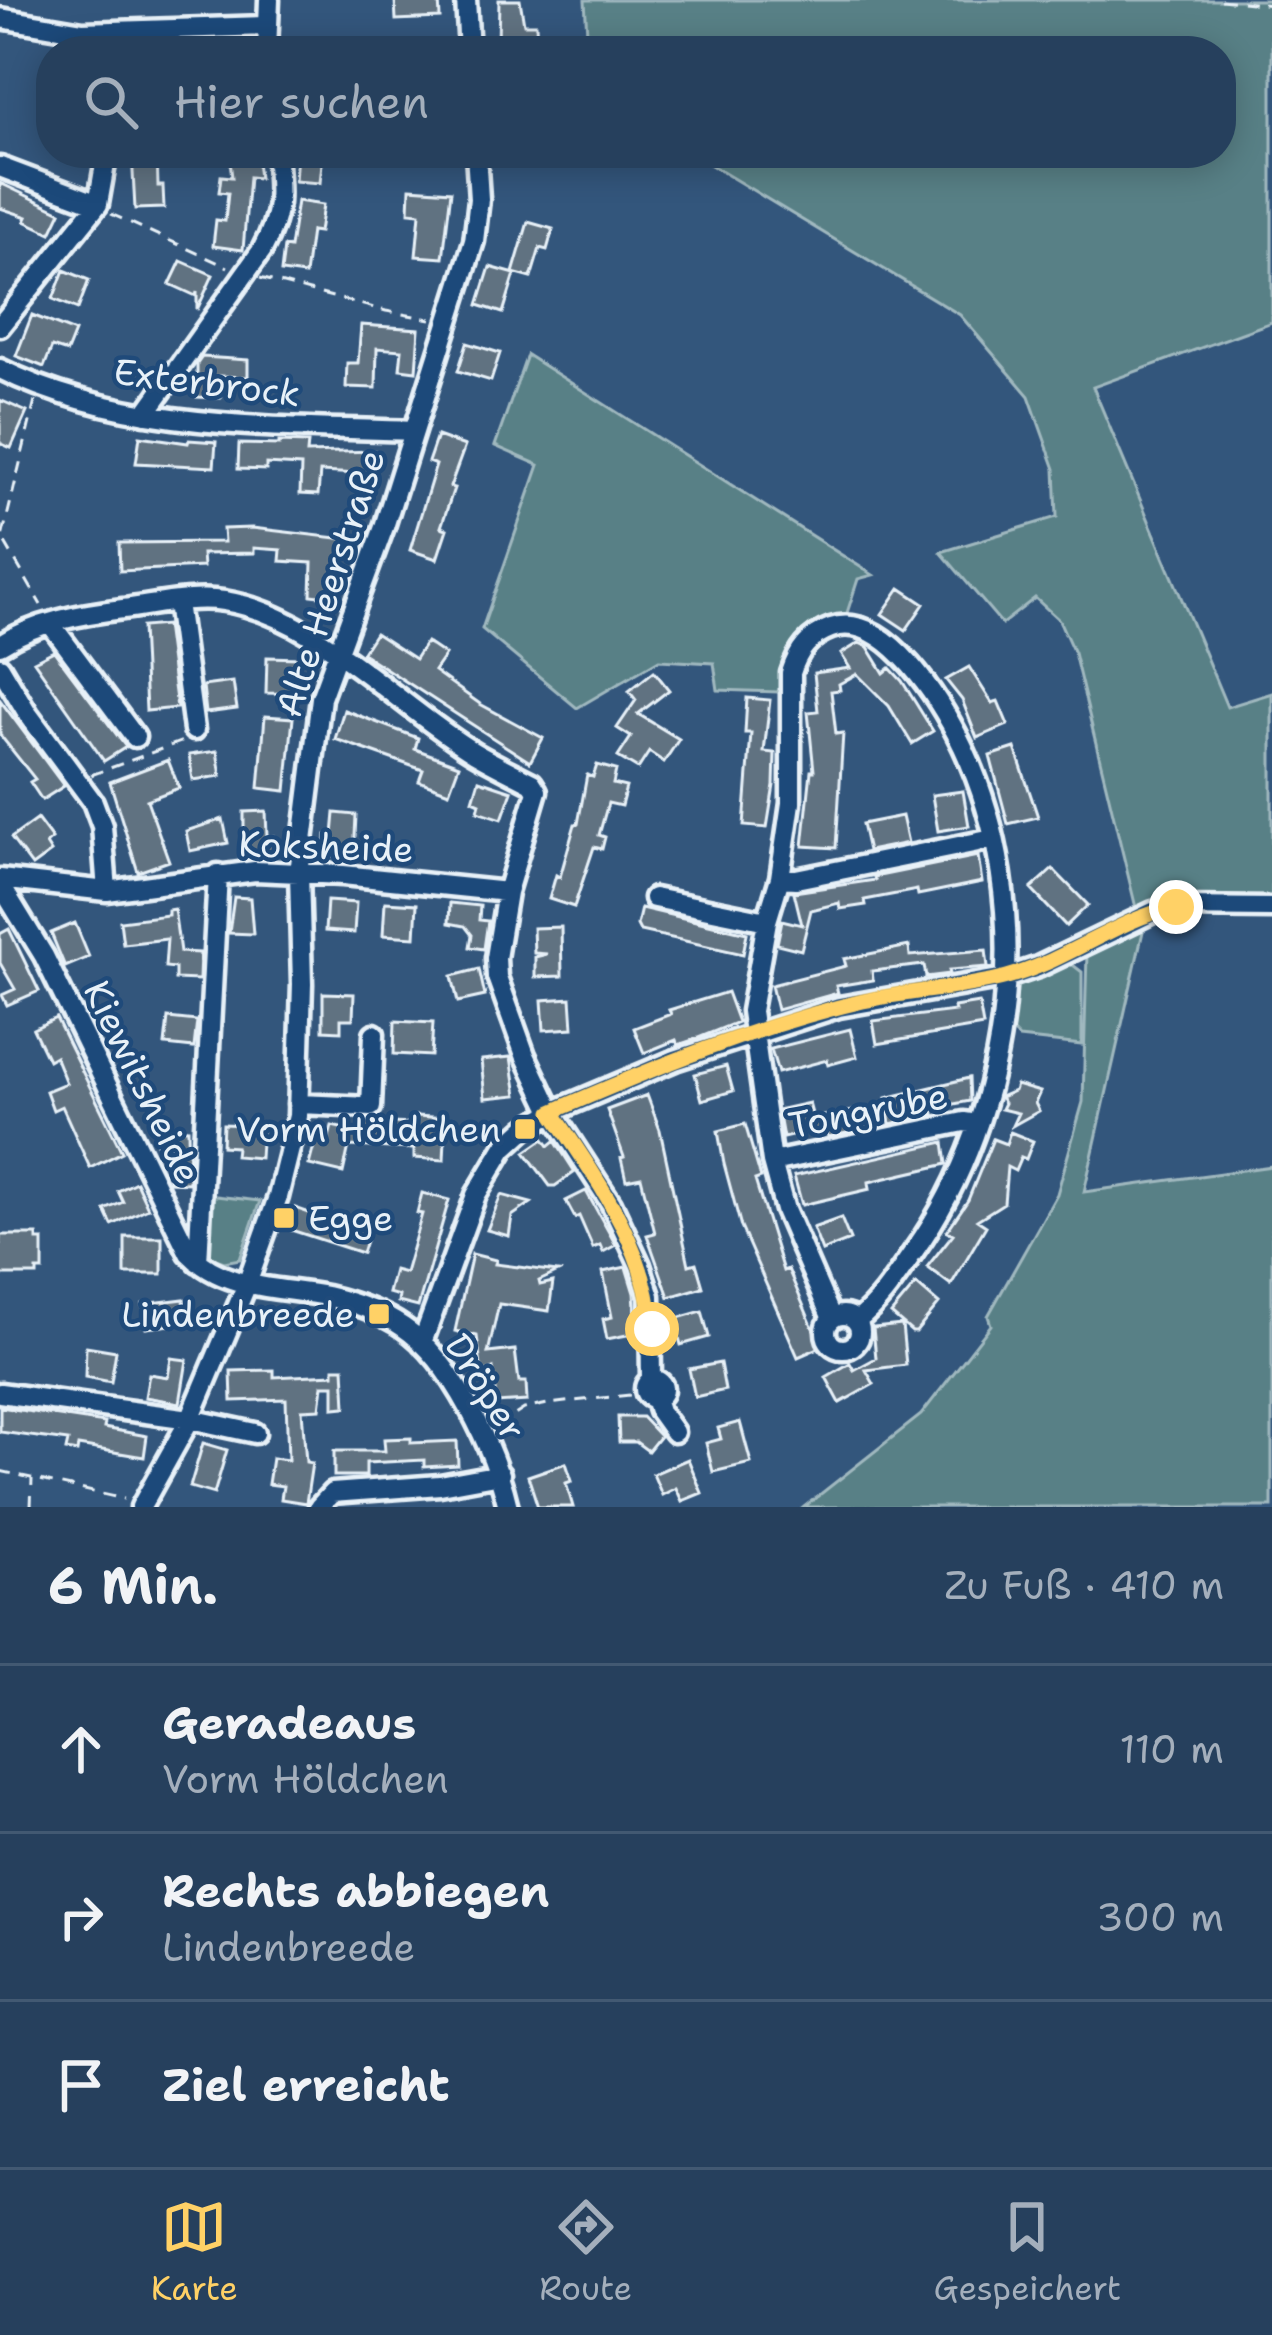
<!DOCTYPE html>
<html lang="de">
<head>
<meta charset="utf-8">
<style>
  :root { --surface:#26405d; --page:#324b66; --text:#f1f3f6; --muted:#a4afbc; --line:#425972; --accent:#ffd166 }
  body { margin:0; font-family:"Shantell Sans",sans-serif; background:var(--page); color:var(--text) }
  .stop { position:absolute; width:36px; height:36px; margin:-27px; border:9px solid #ffd166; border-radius:50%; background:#fff }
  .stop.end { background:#ffd166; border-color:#fff; box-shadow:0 3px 12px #0008 }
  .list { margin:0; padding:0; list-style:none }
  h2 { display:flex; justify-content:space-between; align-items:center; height:156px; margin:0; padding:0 48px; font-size:51px }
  h2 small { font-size:39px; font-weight:400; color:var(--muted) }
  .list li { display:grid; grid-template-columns:78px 1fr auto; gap:36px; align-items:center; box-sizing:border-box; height:168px; padding:0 48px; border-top:3px solid var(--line) }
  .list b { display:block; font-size:45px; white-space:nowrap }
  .list p { margin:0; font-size:39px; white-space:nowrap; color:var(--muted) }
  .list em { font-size:39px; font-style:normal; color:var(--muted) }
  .icon { flex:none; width:66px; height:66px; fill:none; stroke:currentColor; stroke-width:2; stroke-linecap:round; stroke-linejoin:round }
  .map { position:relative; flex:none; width:1272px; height:1507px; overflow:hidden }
  .search { position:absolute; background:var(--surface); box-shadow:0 6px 30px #0003; left:36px; right:36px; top:36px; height:132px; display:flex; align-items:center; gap:30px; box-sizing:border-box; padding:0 42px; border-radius:48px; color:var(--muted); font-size:45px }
  .sheet { height:660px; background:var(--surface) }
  nav { display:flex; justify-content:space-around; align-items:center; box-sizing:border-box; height:168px; border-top:3px solid var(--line); background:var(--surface); font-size:33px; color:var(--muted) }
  nav a { display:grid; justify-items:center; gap:6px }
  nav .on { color:var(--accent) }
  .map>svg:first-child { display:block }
  .green { fill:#588086; stroke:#a0b8bf; stroke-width:3 }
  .building { fill:#617281; stroke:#e8f1f8; stroke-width:3 }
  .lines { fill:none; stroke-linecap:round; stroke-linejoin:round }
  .minor-casing { stroke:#e8f1f8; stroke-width:27 }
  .path { stroke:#e8f1f8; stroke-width:3; stroke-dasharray:12 9; stroke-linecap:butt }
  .minor { stroke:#1f4a7a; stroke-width:18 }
  .route { stroke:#ffd166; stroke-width:15 }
  .poi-dot { fill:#ffd166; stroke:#1f4a7a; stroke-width:4.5 }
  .labels { text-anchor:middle; stroke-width:9; stroke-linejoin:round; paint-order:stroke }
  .street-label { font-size:36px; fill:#e8f1f8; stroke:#1f4a7a }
  .poi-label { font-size:36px; fill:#e8f1f8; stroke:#1f4a7a; text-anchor:end }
</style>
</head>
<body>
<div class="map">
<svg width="1272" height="1507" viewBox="0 0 1272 1507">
  <rect width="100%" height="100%" fill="#33567c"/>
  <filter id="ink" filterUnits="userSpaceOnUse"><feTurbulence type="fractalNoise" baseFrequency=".00833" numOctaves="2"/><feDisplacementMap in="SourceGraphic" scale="24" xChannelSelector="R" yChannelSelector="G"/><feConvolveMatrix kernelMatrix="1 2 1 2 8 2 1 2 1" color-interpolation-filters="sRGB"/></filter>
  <g filter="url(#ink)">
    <path class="green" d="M585,0H1272V322L1093,387L1227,707L1272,693V899L1177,897L1137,912L1074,653L1059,620L1035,598L1002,624L941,552L1057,517L1055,469L1029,396L960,315L691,153H1221V51H588Z
      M527,355L873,575L858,579L846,616C794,627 793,646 779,692L718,690L714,663L659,660L577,708L482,629L539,465L495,446Z
      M1144,927L1084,1192L1272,1166V1507H804L921,1415L991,1325L988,1316L1057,1194L1083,1102L1087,953Z
      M1069,962L1082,972V1045L1019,1038L1009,1028L1013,987Z
      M207,1195L260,1201L240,1259L224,1262L205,1255Z"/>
    <path class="building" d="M395,0H439L440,18L396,20Z
      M499,0H520L524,24H536L537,42L498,44Z
      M132,153H157L158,186H163L164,208L135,209Z
      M229,153H256L259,178L249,177L243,250L213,246L216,220L225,221L228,193L219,192L221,176L232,177Z
      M297,153H323L320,183L295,181Z
      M0,183L61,212L51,233L25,221L27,217L0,208Z
      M410,188L451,191L443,258L416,256L420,213L409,212Z
      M297,201L323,205L319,232L311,231L305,275L281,272L284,247L290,248Z
      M528,222L553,229L547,250L540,248L531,278L513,273Z
      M181,261L213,275L197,310V292L196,296L170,284Z
      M490,267L515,274L503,313L478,305Z
      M64,270L89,280L78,309L53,299Z
      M32,315L75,332L67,352L52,347L44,367L16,356Z
      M361,325L419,329L416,371L400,369L402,350L377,348L376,388L346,387L347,363H358Z
      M467,343L500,353L491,381L458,371Z
      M202,357L248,360V377L220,376V398L197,397V364Z
      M0,400L27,412L11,448L0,443Z
      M140,436L188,443L189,440L216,442L214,467L136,463Z
      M437,436L465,446L450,487L454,488L441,527L447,529L437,559L410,550L436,465L428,462Z
      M279,442L308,443L307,453L374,451L372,482H359V474L320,472L318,495L300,494L301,466L266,464V470L238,469L239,444L279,445Z
      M252,528L346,539L338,598L311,595L312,563L280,561L281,550L254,548V553L202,554L203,567L120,571L119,543L224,542L223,529Z
      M900,588L924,604L906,630L882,614Z
      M166,625L177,708L146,711L142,627Z
      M375,633L415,659L426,642L445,655L434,671L480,704L543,738L530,762L362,653Z
      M859,643L868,647L884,673L890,668L902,681L933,731L912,744L889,706L857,674L839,684L840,690L831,691L836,734L843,733L836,848L803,846L811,771H814L808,712L818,711L814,673L850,668L841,654Z
      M54,651L126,747L104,761L34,661Z
      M267,657L299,658L298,694L266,693Z
      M969,667L992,703L998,701L1008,725L977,738L962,700L946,680Z
      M654,671L669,690L638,714L679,739L664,762L649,752L638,769L618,757L631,737L617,728L636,700L629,691Z
      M233,682L237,709L206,713L203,686Z
      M747,698L770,700L764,752L775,753L774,785L767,828L744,826L751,733H745Z
      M0,700L64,786L42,800L30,782L35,779L0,735Z
      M344,710L418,738L415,749L459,765L449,792L419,781L423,770L335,739Z
      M265,716L293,718L286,791L259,788Z
      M1015,748L1038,817L1008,824L990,756Z
      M217,751L221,776L193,780L189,755Z
      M168,760L179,788L147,800L169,861L138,872L110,782Z
      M597,765L616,770L613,784L626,787L621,806L608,803L599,835L605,837L602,849L594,847L574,907L549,899L556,875L560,877L575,824H578L587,775L593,777Z
      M479,780L512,791L502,819L478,811L480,803L473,800Z
      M963,791L969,826L938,831L932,795Z
      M266,811L267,837L274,836V857H244V812Z
      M335,813L356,815L354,858L325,856L326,835H333Z
      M902,816L908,843L868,851L862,824Z
      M37,819L52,839L46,844L51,852L32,866L11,838Z
      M223,819L228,843L190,851L186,831Z
      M978,856L982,882L918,895L917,890L865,900L866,905L840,909L839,903L811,910L801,950L777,944L782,920L802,925L794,892L875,880L874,877Z
      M1053,869L1088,905L1066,926L1031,889Z
      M234,897L250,898L253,934L229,933Z
      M327,901L356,903L354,933L325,931Z
      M385,902L417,904L415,937L383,935Z
      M450,903L480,906L479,920L488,921L484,949L470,947L472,935L465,926L449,923Z
      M641,908L747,933L743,954L640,931L637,925Z
      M174,909L180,952L200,953L199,980L175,979V968L165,967L167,939L123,944L120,921L168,915V910Z
      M75,923L89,957L65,967L51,933Z
      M561,927L562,976L535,977V957L547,954L534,953L533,928Z
      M9,929L39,991L7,1005L2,995L15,989L0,963V934Z
      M909,946L910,956L986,950L988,967L949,970L950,974L926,977L924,965L872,971L873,980L836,986L838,993L777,1010L771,985L846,966L844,959Z
      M479,969L485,996L458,1002L452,976Z
      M727,992L738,1022L696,1039L678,1045L676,1040L644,1053L634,1028L671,1014L669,1010Z
      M323,993L354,994L353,1019H341V1031L323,1030Z
      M571,998L573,1028L544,1030L542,1000Z
      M979,1003L983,1026L877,1044L873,1021L955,1011L954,1007Z
      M56,1018L122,1152L90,1168L62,1106L53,1110L46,1091L66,1083L55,1056L48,1060L33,1029Z
      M168,1018L197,1021L194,1048L165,1045Z
      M395,1021L433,1023L431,1056L394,1054Z
      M850,1029L857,1057L828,1065L827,1060L778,1073L771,1049Z
      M511,1057L517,1095L485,1098L481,1060Z
      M726,1066L733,1091L702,1100L695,1074Z
      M969,1078L970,1101L933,1108L934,1114L890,1124L886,1098Z
      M1016,1085L1040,1092L1035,1103L1039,1111L1012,1126L1018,1113L1001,1109L1004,1103L1000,1097L1014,1091Z
      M647,1095L660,1130L689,1265L696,1263L703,1287L669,1297L647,1235L655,1233L641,1177L626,1180L621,1158L624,1157L607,1110Z
      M809,1103L813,1118L870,1108L875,1127L828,1137L826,1128L783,1138L778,1110Z
      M416,1116L446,1118L444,1160L414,1158V1149L349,1146L343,1173L309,1165L316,1138L328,1141L332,1126L363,1133V1122L416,1124Z
      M223,1124L262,1126L260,1158L235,1156L236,1147L222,1146Z
      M745,1124L761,1178L755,1180L783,1271L788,1269L821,1347L798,1357L741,1227L724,1164L718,1131Z
      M158,1127L188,1129L189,1183L169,1182L171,1143H157Z
      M1010,1132L1033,1141L1026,1159L1021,1157L1015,1171L1007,1167L1004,1203L977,1220L986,1226L951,1285L927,1267L953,1234L947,1231L968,1200L993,1139L1006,1144Z
      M544,1139L549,1146L555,1141L575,1172L555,1186H550L525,1152Z
      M944,1142L947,1164L869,1182L870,1189L802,1205L794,1176Z
      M136,1182L148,1208L112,1225L105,1210L123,1202L118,1191Z
      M586,1191L616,1245L603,1252L600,1245L593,1248L579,1216L575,1218L566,1201Z
      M422,1193L449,1200L418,1307L398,1302L399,1296L388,1293L394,1270L405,1273L422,1214L417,1213Z
      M501,1195L531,1203L512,1216L509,1236L487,1230Z
      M295,1208L341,1224L342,1219L370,1228L362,1253L288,1229Z
      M841,1218L850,1240L822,1251L813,1228Z
      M0,1235H37V1240H43V1270H37V1275H0Z
      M125,1237H162V1274H125Z
      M472,1254L496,1260L495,1264L558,1272L539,1281L540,1285L553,1282L549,1311L499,1304L488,1353L515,1350L519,1382H526L527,1401L496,1403L493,1369L482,1374L477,1336L455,1331Z
      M626,1267L634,1293L637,1333L607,1339L603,1319L612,1317L603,1272Z
      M916,1284L939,1304L916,1332H912L891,1314Z
      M184,1299L187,1323L146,1328L143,1304Z
      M702,1311L709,1337L681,1345L674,1319Z
      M902,1325L906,1365L866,1370L874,1384L840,1403L826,1377L850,1363L854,1370L876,1358L873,1328Z
      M86,1346L116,1351L111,1382L85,1377Z
      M171,1358L187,1360L180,1403L145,1397L149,1374L168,1377Z
      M720,1363L725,1390L695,1397L689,1369Z
      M334,1368H344L346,1407L334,1408V1385H323L320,1409L302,1410L306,1462L312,1463L306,1503L281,1499L283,1486L268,1484L272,1458L288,1460L286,1399L232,1401L231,1371L274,1370V1377L334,1374Z
      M0,1407L105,1423L104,1428L147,1436L144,1457L78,1446L77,1452L66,1450L68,1441L0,1432Z
      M618,1417H642L660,1436L648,1451L636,1442H619Z
      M740,1422L751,1463L713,1472L706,1443L721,1439L718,1428Z
      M411,1438V1443L457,1441L458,1465L424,1467V1460L366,1463V1476H334V1451H385L384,1439Z
      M203,1443L227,1450L214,1494L190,1487Z
      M688,1459L702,1493L682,1501L676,1488L662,1495L653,1474Z
      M566,1463L572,1481L566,1483L573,1507H538L528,1476Z"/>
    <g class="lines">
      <defs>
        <path id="minor" d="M466,0L469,51
          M0,18L83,32L266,26
          M267,51L269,0
          M0,167L98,204
          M0,326L98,204L107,153
          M0,369C125,431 277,426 413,431
          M145,414L262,250C282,213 280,194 276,153
          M177,602L194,730
          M50,623L135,737
          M0,645C36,622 81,614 123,609C155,605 192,596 224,601C316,615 397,706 475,753C494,764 513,773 532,783L537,791L507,892L496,958L497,977L525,1055L552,1112L611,1203L640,1265L650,1296L651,1380
          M0,667L28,714L93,802L102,826L107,891
          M780,878L796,879L993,839
          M0,879L107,891L255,871L343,875L507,892
          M0,884L44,956L189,1253C224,1290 280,1287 326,1296C352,1302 381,1312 403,1327C453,1360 495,1451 508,1507
          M654,898L767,921
          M298,1104L371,1107L374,1034
          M772,1162L964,1122L977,1124
          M198,1262L218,874
          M826 1332a17 17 0 1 1 34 0a17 17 0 1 1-34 0Z
          M832,1319L785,1210L772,1162L751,1011L767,921L780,878L791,803V673C798,651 809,636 831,628C886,609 943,705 963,747C1037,905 1014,1110 914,1251C896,1277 881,1302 857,1321
          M422,1343L476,1195L504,1148L525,1129L552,1112L675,1060L839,1007L1005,978L1038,967L1153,912L1176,907L1272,908
          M645 1389a9 9 0 1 1 18 0a9 9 0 1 1-18 0Z
          M0,1393L190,1419L255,1433
          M655,1398L659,1411L674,1432
          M141,1507L190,1419L247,1284L278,1197L298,1116L302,984L299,873L321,698L384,527L474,241L479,199L476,153
          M319,1507L332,1493L440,1485L500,1474"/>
      </defs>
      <use href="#minor" class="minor-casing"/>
      <path class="path" d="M1221,0L1272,5
        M111,214L228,267
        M260,278L386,311L431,319
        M35,401L2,538L41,605
        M91,775L183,741
        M498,1426L524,1409L548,1404L638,1394
        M0,1471L124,1499
        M31,1507L32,1479"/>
      <use href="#minor" class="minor"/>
    </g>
  </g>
  <g class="lines" filter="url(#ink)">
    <path class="route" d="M652,1329C647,1247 597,1179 552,1112C652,1068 756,1026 863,1001C910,990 960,990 1007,977C1067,961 1116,919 1176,907"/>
  </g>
  <g class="poi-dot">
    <rect x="513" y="1117" width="24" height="24" rx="6"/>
    <rect x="272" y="1206" width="24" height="24" rx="6"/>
    <rect x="367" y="1302" width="24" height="24" rx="6"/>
  </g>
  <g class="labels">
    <g class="street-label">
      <text transform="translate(207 382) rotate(7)" y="13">Exterbrock</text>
      <text transform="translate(330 583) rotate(-72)" y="13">Alte Heerstraße</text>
      <text transform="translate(326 846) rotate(2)" y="13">Koksheide</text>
      <text transform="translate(143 1082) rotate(64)" y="13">Kiewitsheide</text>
      <text transform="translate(868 1110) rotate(-11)" y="13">Tongrube</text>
      <text transform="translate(486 1387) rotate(58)" y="13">Dröper</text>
    </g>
    <g class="poi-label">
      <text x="501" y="1142">Vorm Höldchen</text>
      <text x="308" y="1231" text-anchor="start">Egge</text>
      <text x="355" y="1327">Lindenbreede</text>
    </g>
  </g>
</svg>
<div class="stop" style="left:652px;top:1329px"></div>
<div class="stop end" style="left:1176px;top:907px"></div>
<div class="search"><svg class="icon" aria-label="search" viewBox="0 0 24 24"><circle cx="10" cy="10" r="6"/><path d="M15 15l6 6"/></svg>Hier suchen</div>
</div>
<section class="sheet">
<h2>6 Min.<small>Zu Fuß · 410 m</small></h2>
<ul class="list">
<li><svg class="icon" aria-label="ahead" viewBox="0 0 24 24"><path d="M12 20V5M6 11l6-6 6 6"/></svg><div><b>Geradeaus</b><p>Vorm Höldchen</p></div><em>110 m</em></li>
<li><svg class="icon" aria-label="right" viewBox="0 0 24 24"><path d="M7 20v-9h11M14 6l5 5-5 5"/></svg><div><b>Rechts abbiegen</b><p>Lindenbreede</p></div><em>300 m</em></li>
<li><svg class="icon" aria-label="arrive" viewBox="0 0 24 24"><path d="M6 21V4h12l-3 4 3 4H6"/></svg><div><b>Ziel erreicht</b></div></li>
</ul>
</section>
<nav>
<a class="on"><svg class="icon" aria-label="map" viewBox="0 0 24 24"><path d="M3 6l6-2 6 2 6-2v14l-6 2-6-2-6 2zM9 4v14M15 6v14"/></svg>Karte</a>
<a><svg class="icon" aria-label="directions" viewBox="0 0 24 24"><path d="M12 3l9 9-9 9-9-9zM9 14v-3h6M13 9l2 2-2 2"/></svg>Route</a>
<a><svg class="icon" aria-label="saved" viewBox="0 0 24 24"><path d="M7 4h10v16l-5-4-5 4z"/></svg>Gespeichert</a>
</nav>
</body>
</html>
